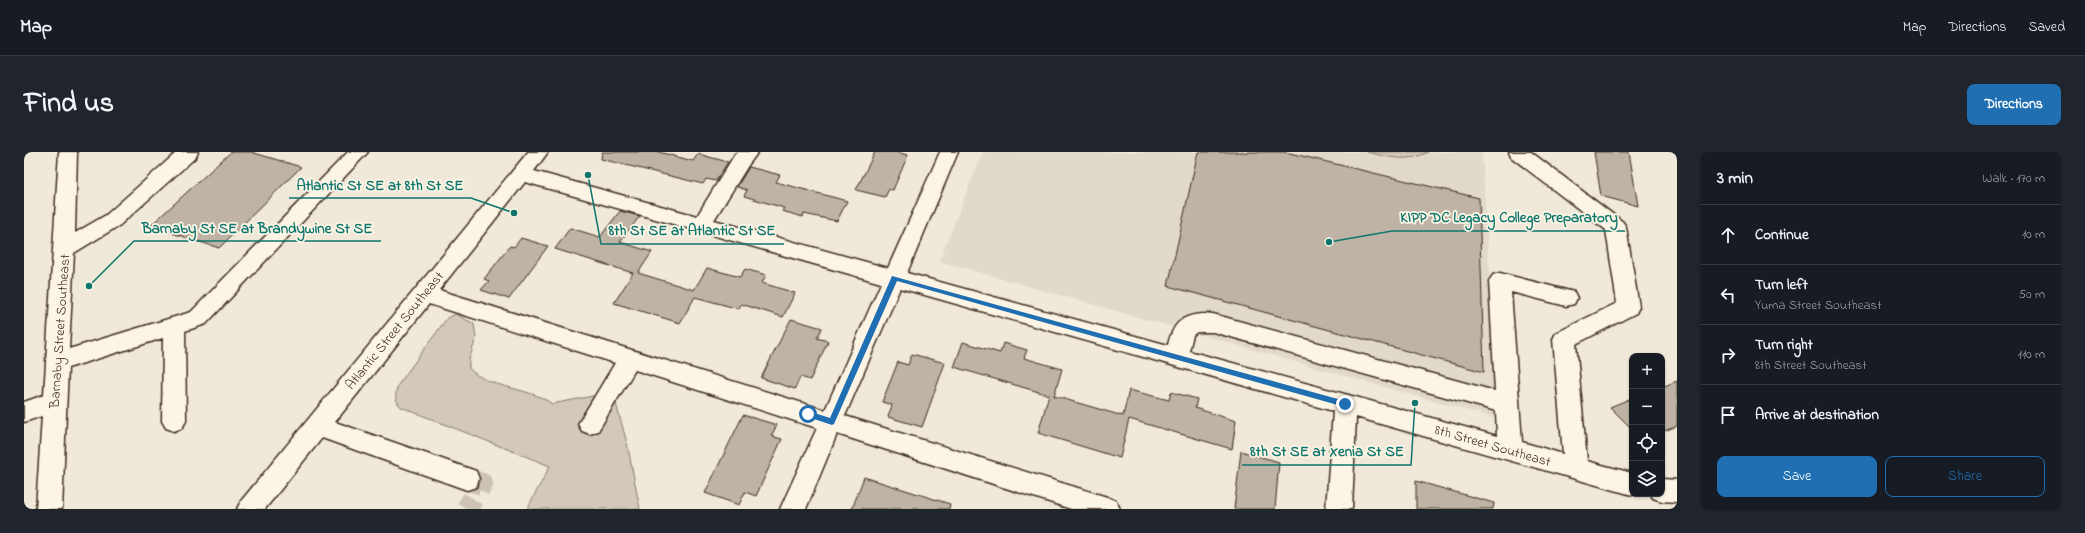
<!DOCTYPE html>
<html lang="en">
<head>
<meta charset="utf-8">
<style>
  :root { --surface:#171b24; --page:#20242c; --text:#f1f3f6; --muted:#9ea1a6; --line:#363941; --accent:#1f6fb2 }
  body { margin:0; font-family:"Indie Flower",sans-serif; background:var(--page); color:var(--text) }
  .controls { position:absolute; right:12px; bottom:12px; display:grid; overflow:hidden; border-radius:8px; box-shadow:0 1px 3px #0004 }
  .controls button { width:36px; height:36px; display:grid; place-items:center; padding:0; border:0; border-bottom:1px solid var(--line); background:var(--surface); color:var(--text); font:20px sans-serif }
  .stop { position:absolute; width:12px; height:12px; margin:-9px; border:3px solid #1f6fb2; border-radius:50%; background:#fff }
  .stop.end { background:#1f6fb2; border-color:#fff; box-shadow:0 1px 4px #0008 }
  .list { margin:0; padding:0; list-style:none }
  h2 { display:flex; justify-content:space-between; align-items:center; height:52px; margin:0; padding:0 16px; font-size:17px }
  h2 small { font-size:13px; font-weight:400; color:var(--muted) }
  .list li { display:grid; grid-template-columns:26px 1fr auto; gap:12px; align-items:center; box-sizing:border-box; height:60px; padding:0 16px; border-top:1px solid var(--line) }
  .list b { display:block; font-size:15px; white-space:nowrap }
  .list p { margin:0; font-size:13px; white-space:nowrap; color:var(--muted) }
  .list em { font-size:13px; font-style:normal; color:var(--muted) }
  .actions { display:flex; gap:8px; padding:12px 16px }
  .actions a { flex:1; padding:9px 0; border:1px solid var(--accent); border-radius:8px; text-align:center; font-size:14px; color:var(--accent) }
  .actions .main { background:var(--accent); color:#fff }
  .icon { flex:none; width:22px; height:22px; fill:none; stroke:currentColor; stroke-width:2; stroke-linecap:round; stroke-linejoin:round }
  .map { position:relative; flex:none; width:1653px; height:357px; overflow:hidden; border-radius:8px }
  header { display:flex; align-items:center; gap:24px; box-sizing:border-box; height:56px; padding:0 20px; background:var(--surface); border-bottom:1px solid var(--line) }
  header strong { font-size:19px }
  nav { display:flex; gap:22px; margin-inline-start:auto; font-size:14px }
  .intro { display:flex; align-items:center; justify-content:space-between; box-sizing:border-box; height:96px; padding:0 24px }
  h1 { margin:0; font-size:28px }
  .button { padding:10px 18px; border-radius:8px; background:var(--accent); color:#fff; font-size:14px; font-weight:700 }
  main { display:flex; gap:24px; padding:0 24px }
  aside { flex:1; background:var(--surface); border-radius:8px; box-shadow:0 1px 3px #0004 }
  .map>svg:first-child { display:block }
  .built { fill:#e1d9c9 }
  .green { fill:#d2c9ba; stroke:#867a6c }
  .building { fill:#beb3a4; stroke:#3b2a1e }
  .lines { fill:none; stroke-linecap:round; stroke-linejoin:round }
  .minor-tunnel { stroke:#ccc3b4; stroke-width:22; stroke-dasharray:22 11; stroke-linecap:butt }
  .minor-casing { stroke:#3b2a1e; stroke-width:3 }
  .minor { fill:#fcf5e5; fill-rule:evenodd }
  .route { fill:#1f6fb2 }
  .labels { text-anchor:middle; stroke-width:3.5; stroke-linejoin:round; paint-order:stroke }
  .street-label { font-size:14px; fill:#3b2a1e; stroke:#fcf5e5 }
  .leader { fill:none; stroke:#0f766e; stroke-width:1.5 }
  .callout-dot { fill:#0f766e; stroke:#fcf5e5; stroke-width:1.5 }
  .callout-label { font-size:15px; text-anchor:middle; font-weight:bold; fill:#0f766e; stroke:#fcf5e5; stroke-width:3.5; stroke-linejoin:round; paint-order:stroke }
</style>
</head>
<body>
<header>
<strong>Map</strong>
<nav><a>Map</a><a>Directions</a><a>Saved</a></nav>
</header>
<div class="intro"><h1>Find us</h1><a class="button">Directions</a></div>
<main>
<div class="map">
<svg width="1653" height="357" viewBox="0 0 1653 357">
  <rect width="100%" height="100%" fill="#f0e9d9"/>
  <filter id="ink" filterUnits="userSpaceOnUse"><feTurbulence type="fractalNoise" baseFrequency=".025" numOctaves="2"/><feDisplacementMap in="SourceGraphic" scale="8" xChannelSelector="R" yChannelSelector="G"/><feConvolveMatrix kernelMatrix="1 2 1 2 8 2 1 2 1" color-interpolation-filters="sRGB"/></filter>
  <g filter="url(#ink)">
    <path class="built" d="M959,0H1458L1474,267L915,109Z"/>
    <path class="green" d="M1343,0H1404C1384,11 1364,5 1343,0Z
      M432,162L450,172L452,186L445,208V216C463,237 504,234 528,252L584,241L591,248L603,291L616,357H503L526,314L377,255C370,247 371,242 374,233L423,166Z"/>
    <path class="building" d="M207,0H227L277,15L195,96L126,74Z
      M578,0H635L669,9L674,2L704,10L692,29L682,27L679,32L577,7Z
      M851,0H871L884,3L869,38L865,37L861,45L832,38Z
      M1174,0H1261L1455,46L1460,220L1144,134Z
      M1570,0H1605L1614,54L1577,44Z
      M725,15L756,23L752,30L823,49L813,69L780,62L779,65L758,59L760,56L720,44L723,38L713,35Z
      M596,59L616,64L596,90L628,100L614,121L670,138L683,116L716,125L721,117L742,123L738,131L771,141L759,165L717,152L715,157L671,145L656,171L590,151L609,121L531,97L546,76L576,85Z
      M497,86L524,94L485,147L457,138L465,129L460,127L486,94L490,95Z
      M767,167L798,176L793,186L804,189L786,228L776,225L771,237L737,226Z
      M939,190L976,201L979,191L1003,198L1000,206L1038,217L1030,244L1099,264L1105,238L1145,248L1147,240L1173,247L1171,256L1212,269L1208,297L1105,267L1096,306L1014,281L1025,243L930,215Z
      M888,202L921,211L898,275L864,265L868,253L858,250L874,210L884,213Z
      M1653,229V274L1638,280V235Z
      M1608,246V277L1586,255Z
      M719,263L753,273L747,284L758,287L732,344L721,340L715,353L681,341Z
      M1217,299L1255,310L1251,357H1210Z
      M840,325L926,352L925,357H828Z
      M1392,329L1470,351L1469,357H1392Z"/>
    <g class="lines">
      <path class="minor-tunnel" d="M443,327L458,332L443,357"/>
      <defs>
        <path id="minor" d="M35,0H53L51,81L82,63L153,0H174L172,5L96,73L50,101L45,197L167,160L324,0H344L182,172L161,179L162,269L158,276L150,279L142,276L138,269L139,186L44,216L38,357H12L18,264L0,270V250L20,243Z
          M504,0H524L510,19L673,64L711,2L714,0H734L725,12L690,68L864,116L916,0H934L883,121L1144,193C1150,166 1163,161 1189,162L1471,239L1465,129L1469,123L1476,121L1542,138L1550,140L1553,146L1550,152L1542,154L1487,140L1498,290L1539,302L1529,187L1532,181L1593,151L1582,78L1487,5L1485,0H1507L1599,70L1602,75L1615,155L1612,161L1552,192L1563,309L1608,321V342H1611L1608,343L1332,265L1328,357H1302L1309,259L876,136L821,264L1083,345L1092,349L1096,357H1047L813,282L782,357H756L793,276L611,218L574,279L566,282L558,279L554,272L591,211L405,152L311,270L452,319L455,327L452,335L443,338L298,286L241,357H213L217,349ZM501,30L857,131L801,258L415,138ZM1173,180H1189L1472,259L1473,284L1165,199L1169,183Z
          M1638,327L1653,328V350L1638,349L1629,346L1627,342H1638Z"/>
      </defs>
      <use href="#minor" class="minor-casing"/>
      <use href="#minor" class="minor"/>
    </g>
  </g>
  <path class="route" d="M868,124L1321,249L1324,252L1321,255L873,129L810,272L808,273L781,264L780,262L784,259L806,266Z"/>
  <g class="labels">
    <g class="street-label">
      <text transform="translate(370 178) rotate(-51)" y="5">Atlantic Street Southeast</text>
      <text transform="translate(35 179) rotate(-86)" y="5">Barnaby Street Southeast</text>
      <text transform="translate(1469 293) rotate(16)" y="5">8th Street Southeast</text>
    </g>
  </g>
  <path class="leader" d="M490 61L447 46H265M1305 90L1368 79H1601M65 134L110 89H357M564 23L577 92H760M1391 251L1387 313H1218"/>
  <g class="callout-dot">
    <circle cx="490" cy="61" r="4"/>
    <circle cx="1305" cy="90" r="4"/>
    <circle cx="65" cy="134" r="4"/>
    <circle cx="564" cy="23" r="4"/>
    <circle cx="1391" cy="251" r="4"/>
  </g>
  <g class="callout-label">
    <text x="356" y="38">Atlantic St SE at 8th St SE</text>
    <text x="1485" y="70">KIPP DC Legacy College Preparatory</text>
    <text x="233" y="81">Barnaby St SE at Brandywine St SE</text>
    <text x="668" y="83">8th St SE at Atlantic St SE</text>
    <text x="1303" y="304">8th St SE at Xenia St SE</text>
  </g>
</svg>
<div class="controls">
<button>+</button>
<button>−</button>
<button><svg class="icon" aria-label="locate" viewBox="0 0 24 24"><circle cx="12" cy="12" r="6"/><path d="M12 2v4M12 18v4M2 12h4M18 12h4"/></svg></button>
<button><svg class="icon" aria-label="layers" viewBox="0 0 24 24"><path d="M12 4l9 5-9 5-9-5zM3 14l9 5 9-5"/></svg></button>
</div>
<div class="stop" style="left:784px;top:262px"></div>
<div class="stop end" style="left:1321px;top:252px"></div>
</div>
<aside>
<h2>3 min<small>Walk · 170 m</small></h2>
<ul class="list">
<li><svg class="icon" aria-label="ahead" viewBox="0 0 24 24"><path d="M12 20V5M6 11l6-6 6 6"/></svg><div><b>Continue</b></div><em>10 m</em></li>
<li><svg class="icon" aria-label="left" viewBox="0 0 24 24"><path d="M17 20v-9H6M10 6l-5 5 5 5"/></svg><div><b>Turn left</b><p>Yuma Street Southeast</p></div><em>50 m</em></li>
<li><svg class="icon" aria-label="right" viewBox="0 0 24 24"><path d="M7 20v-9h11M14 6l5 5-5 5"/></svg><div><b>Turn right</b><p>8th Street Southeast</p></div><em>110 m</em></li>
<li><svg class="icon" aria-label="arrive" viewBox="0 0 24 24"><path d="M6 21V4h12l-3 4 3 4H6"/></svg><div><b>Arrive at destination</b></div></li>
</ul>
<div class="actions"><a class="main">Save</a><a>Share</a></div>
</aside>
</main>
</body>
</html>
